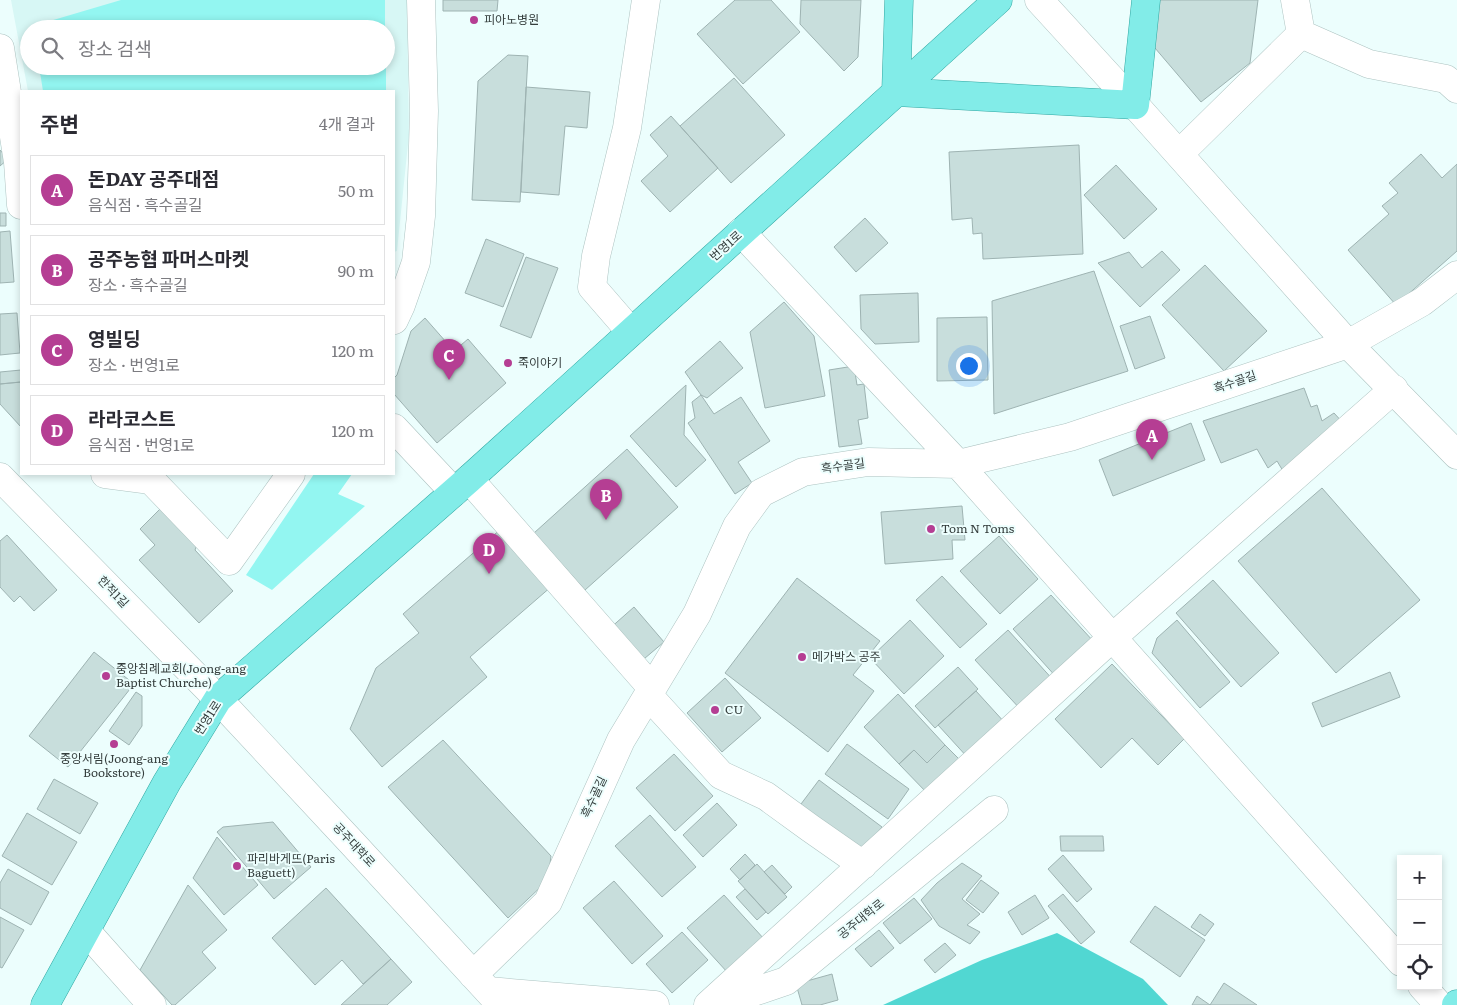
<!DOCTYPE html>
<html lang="ko">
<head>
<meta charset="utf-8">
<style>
  :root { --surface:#fff; --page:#f2f2f3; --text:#2b2b33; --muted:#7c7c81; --line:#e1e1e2; --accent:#b53e93 }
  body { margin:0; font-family:Literata,"Noto Sans KR",serif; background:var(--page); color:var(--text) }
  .controls { position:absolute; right:15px; bottom:15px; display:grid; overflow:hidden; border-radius:0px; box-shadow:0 2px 8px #0003 }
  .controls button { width:45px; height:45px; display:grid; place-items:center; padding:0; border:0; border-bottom:1px solid var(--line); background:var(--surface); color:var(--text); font:25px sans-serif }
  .you { position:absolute; left:968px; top:365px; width:18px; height:18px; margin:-12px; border:4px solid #fff; border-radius:50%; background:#1a73e8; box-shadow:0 0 0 8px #1a73e833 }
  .badge { display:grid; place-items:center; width:32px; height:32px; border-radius:50%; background:var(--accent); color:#fff; font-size:16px; font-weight:700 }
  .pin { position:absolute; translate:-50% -41px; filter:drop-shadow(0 1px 2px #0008) }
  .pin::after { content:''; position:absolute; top:26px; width:18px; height:15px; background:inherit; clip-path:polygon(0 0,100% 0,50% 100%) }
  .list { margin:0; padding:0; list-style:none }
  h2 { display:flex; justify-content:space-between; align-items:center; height:65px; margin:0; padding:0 20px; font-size:21px }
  h2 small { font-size:16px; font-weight:400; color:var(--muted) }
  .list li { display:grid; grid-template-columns:32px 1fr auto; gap:15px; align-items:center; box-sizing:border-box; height:70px; margin:0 10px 10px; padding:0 10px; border:1px solid var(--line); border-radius:0px }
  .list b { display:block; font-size:19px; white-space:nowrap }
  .list p { margin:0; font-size:16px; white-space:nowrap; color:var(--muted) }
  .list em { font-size:16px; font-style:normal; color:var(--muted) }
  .icon { flex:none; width:28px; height:28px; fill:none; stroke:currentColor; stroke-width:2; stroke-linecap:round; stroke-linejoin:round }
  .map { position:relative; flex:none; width:1457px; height:1005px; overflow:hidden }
  .search { position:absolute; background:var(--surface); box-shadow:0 2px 8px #0003; left:20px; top:20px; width:375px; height:55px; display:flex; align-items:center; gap:12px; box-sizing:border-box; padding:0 18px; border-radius:28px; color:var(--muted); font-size:19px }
  .panel { position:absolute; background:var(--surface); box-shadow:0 2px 8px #0003; left:20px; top:90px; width:375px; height:385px; border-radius:0px }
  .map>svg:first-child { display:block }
  .built { fill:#d7f7f5; fill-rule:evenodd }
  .green { fill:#93f6f1 }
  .forest { fill:#51d7d2 }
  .building { fill:#c8dedc; stroke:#9eb3b2 }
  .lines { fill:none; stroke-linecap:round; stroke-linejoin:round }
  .minor-casing { stroke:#adc3c1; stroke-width:29 }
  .major-casing { stroke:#31a7a2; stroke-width:29 }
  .minor { stroke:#fff; stroke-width:28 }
  .major { stroke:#82ece8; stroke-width:28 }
  .poi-dot { fill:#b53e93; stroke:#ecfefd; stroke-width:2 }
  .labels { text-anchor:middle; stroke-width:4; stroke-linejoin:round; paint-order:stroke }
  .poi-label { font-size:12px; fill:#353e3d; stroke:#ecfefd; text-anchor:start }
  .street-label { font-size:12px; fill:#353e3d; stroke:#ecfefd }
</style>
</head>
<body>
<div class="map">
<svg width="1457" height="1005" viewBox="0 0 1457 1005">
  <rect width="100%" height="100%" fill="#ecfefd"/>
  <path class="built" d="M11,0H407L409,134L397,251L394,252V91H28ZM29,29H386V66H29Z"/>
  <path class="green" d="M121,0H385V29H33V26Z
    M39,66H386V91H43Z
    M314,474H352L338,494L365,506L272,590L246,575Z"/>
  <path class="forest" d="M1057,933L1143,979L1168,1005H883L982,960Z"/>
  <path class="building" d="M443,0H498L497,11H443Z
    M735,0H771L800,32L743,84L697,34Z
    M801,0H861L858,57L844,71L800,24Z
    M1156,0H1258L1250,63L1201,102L1149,41Z
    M508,55L528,56L520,202L472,200L478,81Z
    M734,78L785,135L731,183L680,126Z
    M526,87L590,92L587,128L565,126L559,195L521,192Z
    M671,116L718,168L670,212L641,181L668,156L650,135Z
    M1079,145L1083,254L983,259L982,233L973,234L972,218L952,220L949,152Z
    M0,150L8,159L0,166Z
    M1421,154L1442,178L1457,164V251L1396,305L1348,250L1389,214L1382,206L1398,193L1389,183Z
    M1116,165L1157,209L1124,239L1084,195Z
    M0,213H6V226H0Z
    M865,218L888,243L856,272L834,247Z
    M10,231L14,282L0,283V232Z
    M486,239L524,254L503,307L465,293Z
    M1162,251L1180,270L1140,307L1098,263L1129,252L1142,268Z
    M526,257L558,268L531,338L500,326Z
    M1205,265L1267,331L1224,371L1162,305Z
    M1094,271L1128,371L994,414L992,301Z
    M918,293L919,342L875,344L861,329L860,295Z
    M784,302L814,336L825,396L765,408L750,332Z
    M17,313L20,353L0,355V314Z
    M1150,316L1165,358L1135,369L1120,326Z
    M987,317L988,380L937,381V318Z
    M425,318L454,351L468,339L506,383L437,443L394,394V378L397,375L411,331Z
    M720,341L743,368L707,398L701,395L685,372Z
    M854,366L857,385L864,384L868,418L858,420L862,444L839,447L829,370Z
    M21,370V382L0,384V372Z
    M21,382V427L0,404V384Z
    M686,385L684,435L706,460L676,487L630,436Z
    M1304,388L1311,407L1317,405L1322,421L1334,413L1345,425L1286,476L1277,461L1268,468L1257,449L1221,463L1203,421Z
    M701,395L714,414L741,397L770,441L738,462L752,483L735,494L688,423L695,418L692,402Z
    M1191,423L1205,460L1113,496L1099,460Z
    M627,449L678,507L585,590L534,533Z
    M1322,488L1420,600L1336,673L1238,561Z
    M165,504L199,540L195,550L233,591L199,623L139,560L155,545L140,529Z
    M962,506L965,540H952L953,559L885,564L881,512Z
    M502,528L552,586L470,657L487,677L382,767L350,729L376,668L419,633L403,614Z
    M7,535L57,590L34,611L20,596L14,602L0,587V541Z
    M999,536L1038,579L1000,614L960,571Z
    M942,576L987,624L960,648L916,600Z
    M797,578L880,641L853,675L874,691L828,752L725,673Z
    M1213,580L1279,653L1241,687L1176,613Z
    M1051,595L1094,642L1058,679L1013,629Z
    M634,607L664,642L638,664L608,630Z
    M910,620L944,656L904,694L870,658Z
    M1177,620L1230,682L1200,708L1152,653L1157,638Z
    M1008,630L1055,682L1022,711L975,660Z
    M94,652L134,684L68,767L29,736Z
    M1112,664L1184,739L1158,765L1132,738L1101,768L1055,719Z
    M958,667L978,689L935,728L915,706Z
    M1390,672L1400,697L1322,727L1312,703Z
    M725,678L761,718L722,752L687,713Z
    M976,691L1006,724L969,759L938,725Z
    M136,692L142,696V726L129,745L109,731Z
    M898,694L945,745L927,763L914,750L899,764L864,727Z
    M443,740L551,856L548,880L508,918L388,787Z
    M847,744L909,789L888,819L825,774Z
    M945,745L962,762L928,794L899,764L914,750L927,763Z
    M674,754L713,796L675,831L636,788Z
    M54,779L98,803L80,834L37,809Z
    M819,780L882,827L861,855L798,808Z
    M717,803L737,825L703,857L683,835Z
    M27,813L77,842L52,885L2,856Z
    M650,815L696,867L662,897L615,846Z
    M273,822L311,867L274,899L217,832L223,827Z
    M1060,836H1103L1104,851H1061Z
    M217,837L258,885L224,915L193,878Z
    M745,854L755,865L740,880L730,869Z
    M1063,855L1092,889L1077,902L1048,869Z
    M962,863L982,876L962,899L980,914L967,925L980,932L970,944L939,926L921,900L937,883Z
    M757,864L787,897L768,914L738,881Z
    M772,865L792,887L785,894L764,872Z
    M8,869L49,892L31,925L0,908V883Z
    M981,880L999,893L983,913L966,900Z
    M614,881L663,936L632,964L583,908Z
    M188,885L227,930L202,952L216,968L175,1005H172L140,970Z
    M326,888L391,959L363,984L342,960L315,985L272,938Z
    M745,889L766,912L757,920L736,897Z
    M1063,894L1095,932L1081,944L1048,906Z
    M724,895L765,940L728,973L687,928Z
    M1035,895L1049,918L1022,935L1008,912Z
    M914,898L932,919L900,944L883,923Z
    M1155,906L1205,940L1180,977L1130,942Z
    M1200,914L1214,924L1205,936L1191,927Z
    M0,917L24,930L2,968L0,967Z
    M879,930L894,948L871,967L855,949Z
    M682,932L708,960L672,993L646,964Z
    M945,943L956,955L935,973L924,960Z
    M391,959L412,982L387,1005H341Z
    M832,974L838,1000L820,1005H802L796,984Z
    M1224,983L1257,1005H1192L1197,996L1210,1005Z"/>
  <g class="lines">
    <defs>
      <path id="minor" d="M1039,0L1135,105L1348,344L1457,455
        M1295,0L1301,34
        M0,48L18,162L21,205
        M1179,154L1301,34L1369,64L1446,79L1457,89
        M741,232L958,464L1401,962
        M394,320L401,305L416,262L421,216L424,111L421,0
        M631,332L592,287L596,256L627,128L646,0
        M394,428L454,492
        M105,474L151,480L229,561L291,474
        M0,477L218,699L353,844L501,1005
        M469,479L652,688
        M648,695L721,775L766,796L810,828L863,865
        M86,931L152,1005
        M473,975L548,902L621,740L697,614L737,526L761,493L803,472L868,462L958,464L1070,437L1348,344L1422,302L1457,275
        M1422,986L1439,1005
        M488,991L655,1005
        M708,1005L1113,637L1394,389
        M715,1005L786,981L994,810"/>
      <path id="major" d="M899,0L896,92L1135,105L1146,0
        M45,1005L167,782L218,699L469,479L998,0
        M1456,1005L1457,1004"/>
    </defs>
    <use href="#minor" class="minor-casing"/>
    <use href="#major" class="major-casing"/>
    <use href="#minor" class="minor"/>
    <use href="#major" class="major"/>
  </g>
  <g class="poi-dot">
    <circle cx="474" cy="20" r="5"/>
    <circle cx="508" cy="363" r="5"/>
    <circle cx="931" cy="529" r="5"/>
    <circle cx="802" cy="657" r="5"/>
    <circle cx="106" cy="676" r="5"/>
    <circle cx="715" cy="710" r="5"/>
    <circle cx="114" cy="744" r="5"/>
    <circle cx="237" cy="866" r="5"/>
  </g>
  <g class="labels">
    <g class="poi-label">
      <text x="484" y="24">피아노병원</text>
      <text x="518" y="367">죽이야기</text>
      <text x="941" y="533">Tom N Toms</text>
      <text x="812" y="661">메가박스 공주</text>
      <text x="116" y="673">중앙침례교회(Joong-ang<tspan x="116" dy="14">Baptist Churche)</tspan></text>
      <text x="725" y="714">CU</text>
      <text x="114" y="763" text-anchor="middle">중앙서림(Joong-ang<tspan x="114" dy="14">Bookstore)</tspan></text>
      <text x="247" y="863">파리바게뜨(Paris<tspan x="247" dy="14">Baguett)</tspan></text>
    </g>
    <g class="street-label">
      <text transform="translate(726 246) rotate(-42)" y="4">번영1로</text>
      <text transform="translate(1235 382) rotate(-19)" y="4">흑수골길</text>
      <text transform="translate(843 466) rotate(-8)" y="4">흑수골길</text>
      <text transform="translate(113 592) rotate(46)" y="4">한적1길</text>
      <text transform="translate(208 718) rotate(-57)" y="4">번영1로</text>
      <text transform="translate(594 797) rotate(-65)" y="4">흑수골길</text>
      <text transform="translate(354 845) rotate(47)" y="4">공주대학로</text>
      <text transform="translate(861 919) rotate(-39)" y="4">공주대학로</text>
    </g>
  </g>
</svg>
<div class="controls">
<button>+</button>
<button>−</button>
<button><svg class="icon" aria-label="locate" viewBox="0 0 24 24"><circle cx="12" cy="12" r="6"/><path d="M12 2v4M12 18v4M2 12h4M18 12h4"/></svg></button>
</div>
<div class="you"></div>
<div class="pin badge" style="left:1152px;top:460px">A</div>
<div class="pin badge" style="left:606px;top:520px">B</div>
<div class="pin badge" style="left:449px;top:380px">C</div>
<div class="pin badge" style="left:489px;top:574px">D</div>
<div class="search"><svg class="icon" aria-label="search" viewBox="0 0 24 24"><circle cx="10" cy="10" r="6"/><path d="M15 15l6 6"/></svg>장소 검색</div>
<section class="panel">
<h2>주변<small>4개 결과</small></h2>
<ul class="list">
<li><span class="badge">A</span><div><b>돈DAY 공주대점</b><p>음식점 · 흑수골길</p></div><em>50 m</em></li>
<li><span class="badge">B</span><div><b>공주농협 파머스마켓</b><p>장소 · 흑수골길</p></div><em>90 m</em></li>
<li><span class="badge">C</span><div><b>영빌딩</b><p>장소 · 번영1로</p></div><em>120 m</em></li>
<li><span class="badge">D</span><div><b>라라코스트</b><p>음식점 · 번영1로</p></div><em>120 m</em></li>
</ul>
</section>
</div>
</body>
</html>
